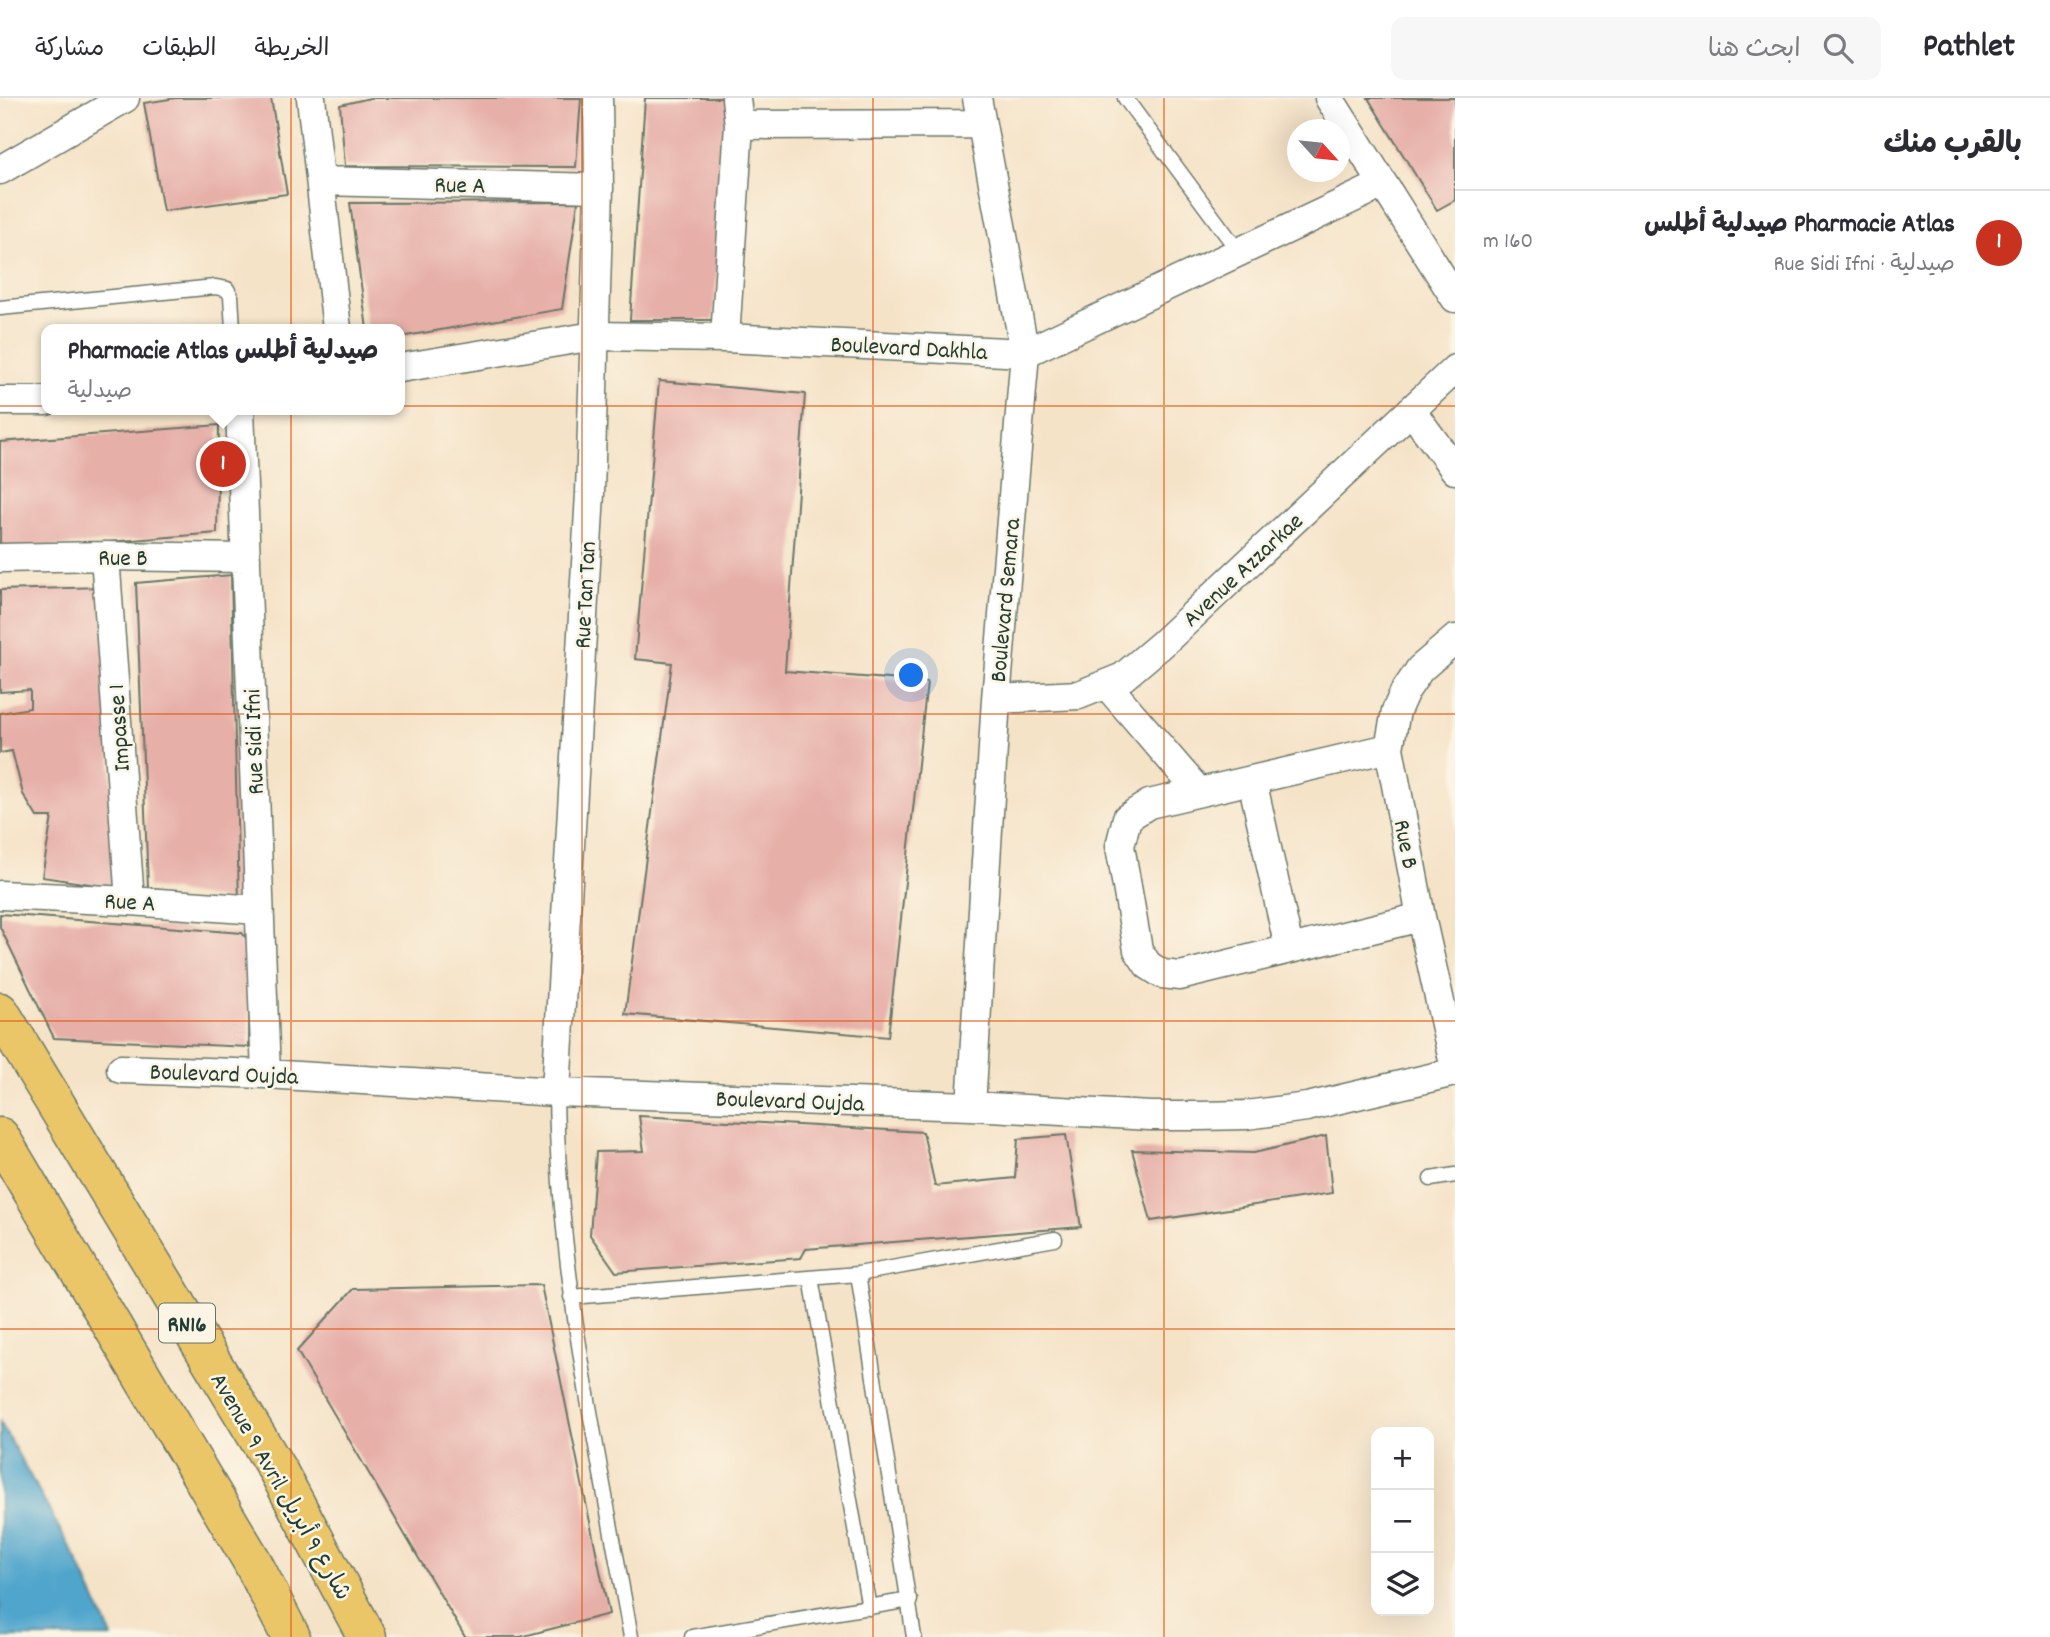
<!DOCTYPE html>
<html lang="ar">
<head>
<meta charset="utf-8">
<style>
  :root { --surface:#fff; --page:#f7f7f7; --text:#2b2b33; --muted:#7c7c81; --line:#e1e1e2; --accent:#c8321e }
  body { margin:0; font-family:Dekko,"Playpen Sans Arabic",sans-serif; background:var(--page); color:var(--text); direction:rtl }
  .controls { position:absolute; right:21px; bottom:21px; display:grid; overflow:hidden; border-radius:14px; box-shadow:0 7px 28px #0002 }
  .controls button { width:63px; height:63px; display:grid; place-items:center; padding:0; border:0; border-bottom:2px solid var(--line); background:var(--surface); color:var(--text); font:35px sans-serif }
  .compass { position:absolute; left:1287px; top:21px; width:63px; height:63px; border-radius:50%; background:var(--surface); box-shadow:0 7px 28px #0002; rotate:117deg }
  .you { position:absolute; left:912px; top:578px; width:24px; height:24px; margin:-18px; border:5px solid #fff; border-radius:50%; background:#1a73e8; box-shadow:0 0 0 10px #1a73e833 }
  .badge { display:grid; place-items:center; width:46px; height:46px; border-radius:50%; background:var(--accent); color:#fff; font-size:23px; font-weight:700 }
  .pin { position:absolute; translate:-50% -50%; border:4px solid #fff; box-shadow:0 2px 7px #0006 }
  .popup { position:absolute; left:41px; top:226px; width:364px; height:91px; box-sizing:border-box; display:grid; place-content:center; border-radius:14px; background:var(--surface); filter:drop-shadow(0 2px 5px #0005); font-size:23px; white-space:nowrap; color:var(--muted) }
  .popup b { font-size:26px; color:var(--text) }
  .popup::after { content:''; position:absolute; left:50%; top:100%; margin-left:-14px; border:14px solid transparent; border-top-color:var(--surface) }
  .list { margin:0; padding:0; list-style:none }
  h2 { display:flex; justify-content:space-between; align-items:center; height:91px; margin:0; padding:0 28px; font-size:30px }
  h2 small { font-size:23px; font-weight:400; color:var(--muted) }
  .list li { display:grid; grid-template-columns:46px 1fr auto; gap:21px; align-items:center; box-sizing:border-box; height:105px; padding:0 28px; border-top:2px solid var(--line) }
  .list b { display:block; font-size:26px; white-space:nowrap }
  .list p { margin:0; font-size:23px; white-space:nowrap; color:var(--muted) }
  .list em { font-size:23px; font-style:normal; color:var(--muted) }
  .icon { flex:none; width:38px; height:38px; fill:none; stroke:currentColor; stroke-width:2; stroke-linecap:round; stroke-linejoin:round }
  .map { position:relative; flex:none; width:1455px; height:1539px; overflow:hidden; direction:ltr }
  header { display:flex; align-items:center; gap:42px; box-sizing:border-box; height:98px; padding:0 35px; background:var(--surface); border-bottom:2px solid var(--line) }
  header strong { font-size:33px }
  nav { display:flex; gap:38px; margin-inline-start:auto; font-size:24px }
  .search { width:490px; height:63px; background:var(--page); display:flex; align-items:center; gap:18px; box-sizing:border-box; padding:0 24px; border-radius:14px; color:var(--muted); font-size:26px }
  main { display:flex }
  aside { flex:1; background:var(--surface) }
  .map>svg:first-child { display:block }
  .water { fill:#50a5cc; stroke:#387180; stroke-width:2 }
  .building { fill:#e6afa8 }
  .lines { fill:none; stroke-linecap:round; stroke-linejoin:round }
  .lane-casing { stroke:#6a7768; stroke-width:17 }
  .street-casing { stroke:#6a7768; stroke-width:31 }
  .highway-casing { stroke:#6a7768; stroke-width:41 }
  .lane { stroke:#fff; stroke-width:14 }
  .street { stroke:#fff; stroke-width:28 }
  .highway { stroke:#ebc669; stroke-width:38 }
  .grid { fill:none; stroke:#de580e; stroke-width:2; stroke-opacity:0.55 }
  .labels { text-anchor:middle; stroke-width:5; stroke-linejoin:round; paint-order:stroke }
  .shield { fill:#fcf5e5; stroke:#617469; stroke-width:2 }
  .shield-label { font-size:23px; font-weight:bold; fill:#1f3d34 }
  .street-label { font-size:24px; fill:#1f3d34; stroke:#fcf5e5 }
</style>
</head>
<body>
<header>
<strong>Pathlet</strong>
<div class="search"><svg class="icon" aria-label="search" viewBox="0 0 24 24"><circle cx="10" cy="10" r="6"/><path d="M15 15l6 6"/></svg>ابحث هنا</div>
<nav><a>الخريطة</a><a>الطبقات</a><a>مشاركة</a></nav>
</header>
<main>
<aside>
<h2>بالقرب منك<small></small></h2>
<ul class="list">
<li><span class="badge">1</span><div><b>Pharmacie Atlas صيدلية أطلس</b><p>صيدلية · Rue Sidi Ifni</p></div><em>160 m</em></li>
</ul>
</aside>
<div class="map">
<svg width="1455" height="1539" viewBox="0 0 1455 1539">
  <rect width="100%" height="100%" fill="#fcf5e5"/>
  <filter id="ink" filterUnits="userSpaceOnUse"><feTurbulence type="fractalNoise" baseFrequency=".0143" numOctaves="2"/><feDisplacementMap in="SourceGraphic" scale="14" xChannelSelector="R" yChannelSelector="G"/><feConvolveMatrix kernelMatrix="1 2 1 2 8 2 1 2 1" color-interpolation-filters="sRGB"/></filter>
  <filter id="wash" filterUnits="userSpaceOnUse"><feTurbulence type="fractalNoise" baseFrequency=".00686" numOctaves="4" result="noise"/><feDisplacementMap in="SourceGraphic" scale="28" xChannelSelector="R" yChannelSelector="G"/><feGaussianBlur stdDeviation="1.57" result="paint"/><feColorMatrix in="noise" values="0 0 0 0 0 0 0 0 0 0 0 0 0 0 0 0 0 1.4 0 .05"/><feComposite in="paint" operator="in"/></filter>
  <g filter="url(#wash)">
    <rect width="100%" height="100%" fill="#f5e3c8"/>
    <path class="water" d="M0,1324L77,1462L112,1539H0Z"/>
    <g id="blocks">
      <path class="building" d="M176,0H271L287,96L163,113L144,5Z
        M370,0H581L576,69L345,68L340,7Z
        M645,0H733L713,222H630Z
        M1368,0H1455V102L1437,112Z
        M578,104L562,211L400,239V231H367L350,105Z
        M659,283L805,296L785,573L927,584L888,939L625,916L672,565L635,561Z
        M219,327L217,435L0,453V344Z
        M231,477L239,804L148,789L136,485Z
        M102,489L117,790L42,779L52,719H37L23,696L12,653L0,655V615L30,610V592L0,594V492Z
        M0,816L242,835L250,845L249,949L54,940L0,829Z
        M639,1018L923,1034L935,1088L1015,1080L1018,1041L1066,1037L1081,1129L806,1151L801,1160L616,1174L590,1137L596,1054L644,1053Z
        M1326,1038L1332,1095L1151,1123L1132,1052L1254,1055Z
        M541,1187L609,1516L520,1539H465L297,1253L353,1191Z"/>
    </g>
  </g>
  <g filter="url(#ink)">
    <use href="#blocks" fill-opacity="0" stroke="#6a7768" stroke-width="2"/>
    <g class="lines">
      <defs>
        <path id="lane" d="M1125,0L1239,154
          M0,210L215,189L227,191L231,198L233,231
          M556,994C558,1178 599,1359 631,1539
          M1431,1081L1455,1077
          M858,1176L914,1539
          M811,1180L869,1510
          M571,1199L858,1176L1055,1141
          M692,1539L910,1502"/>
        <path id="street" d="M311,0L337,231
          M1329,0L1455,200
          M739,27L982,26
          M0,72L125,0
          M321,83L599,90
          M725,240L739,27L736,0
          M400,270L594,238L725,240L1025,255L1383,86
          M0,303H46
          M240,312L266,976
          M1411,312L1455,372
          M105,458L130,803
          M0,460L105,458L246,460
          M1455,541L1420,571L1404,595L1396,613L1389,650L1421,819L1455,971
          M1106,586L1199,694
          M996,601L1079,597L1123,579L1162,546L1455,271
          M1389,650L1149,706L1127,720L1120,748L1138,852L1148,867L1162,876L1180,878L1421,819
          M1252,682L1289,850
          M0,797L130,803L259,812
          M121,971L266,976L556,994L971,1008L1150,1018H1200L1246,1017L1307,1009L1455,974
          M556,994L590,395L599,90L598,0
          M971,1008L996,601L1025,255L977,0"/>
        <path id="highway" d="M0,914L279,1375L367,1539
          M0,1039L252,1463L291,1539"/>
      </defs>
      <use href="#lane" class="lane-casing"/>
      <use href="#street" class="street-casing"/>
      <use href="#highway" class="highway-casing"/>
      <use href="#lane" class="lane"/>
      <use href="#street" class="street"/>
      <use href="#highway" class="highway"/>
    </g>
  </g>
  <path class="grid" d="M291,0V1539M582,0V1539M873,0V1539M1164,0V1539M0,308H1455M0,616H1455M0,923H1455M0,1231H1455"/>
  <g class="labels">
    <rect class="shield" x="159" y="1205.5" width="56" height="39" rx="5"/>
    <g class="shield-label">
      <text x="187" y="1233">RN16</text>
    </g>
    <g class="street-label">
      <text transform="translate(460 86) rotate(1)" y="8">Rue A</text>
      <text transform="translate(909 249) rotate(3)" y="8">Boulevard Dakhla</text>
      <text x="123" y="467">Rue B</text>
      <text transform="translate(1242 471) rotate(-43)" y="8">Avenue Azzarkae</text>
      <text transform="translate(584 497) rotate(-87)" y="8">Rue Tan Tan</text>
      <text transform="translate(1004 502) rotate(-85)" y="8">Boulevard Semara</text>
      <text transform="translate(118 630) rotate(-94)" y="8">Impasse 1</text>
      <text transform="translate(253 644) rotate(-92)" y="8">Rue Sidi Ifni</text>
      <text transform="translate(1407 746) rotate(79)" y="8">Rue B</text>
      <text transform="translate(130 803) rotate(3)" y="8">Rue A</text>
      <text transform="translate(224 975) rotate(2)" y="8">Boulevard Oujda</text>
      <text transform="translate(790 1002) rotate(2)" y="8">Boulevard Oujda</text>
      <text transform="translate(282 1388) rotate(60)" y="8">Avenue 9 Avril شارع 9 أبريل</text>
    </g>
  </g>
</svg>
<div class="controls">
<button>+</button>
<button>−</button>
<button><svg class="icon" aria-label="layers" viewBox="0 0 24 24"><path d="M12 4l9 5-9 5-9-5zM3 14l9 5 9-5"/></svg></button>
</div>
<svg class="compass" viewBox="-18 -18 36 36"><path d="M0-13l5 13h-10z" fill="#e53935"/><path d="M0 13l5-13h-10z" fill="#7c7c81"/></svg>
<div class="you"></div>
<div class="pin badge" style="left:223px;top:366px">1</div>
<div class="popup"><b>Pharmacie Atlas صيدلية أطلس</b>صيدلية</div>
</div>
</main>
</body>
</html>
